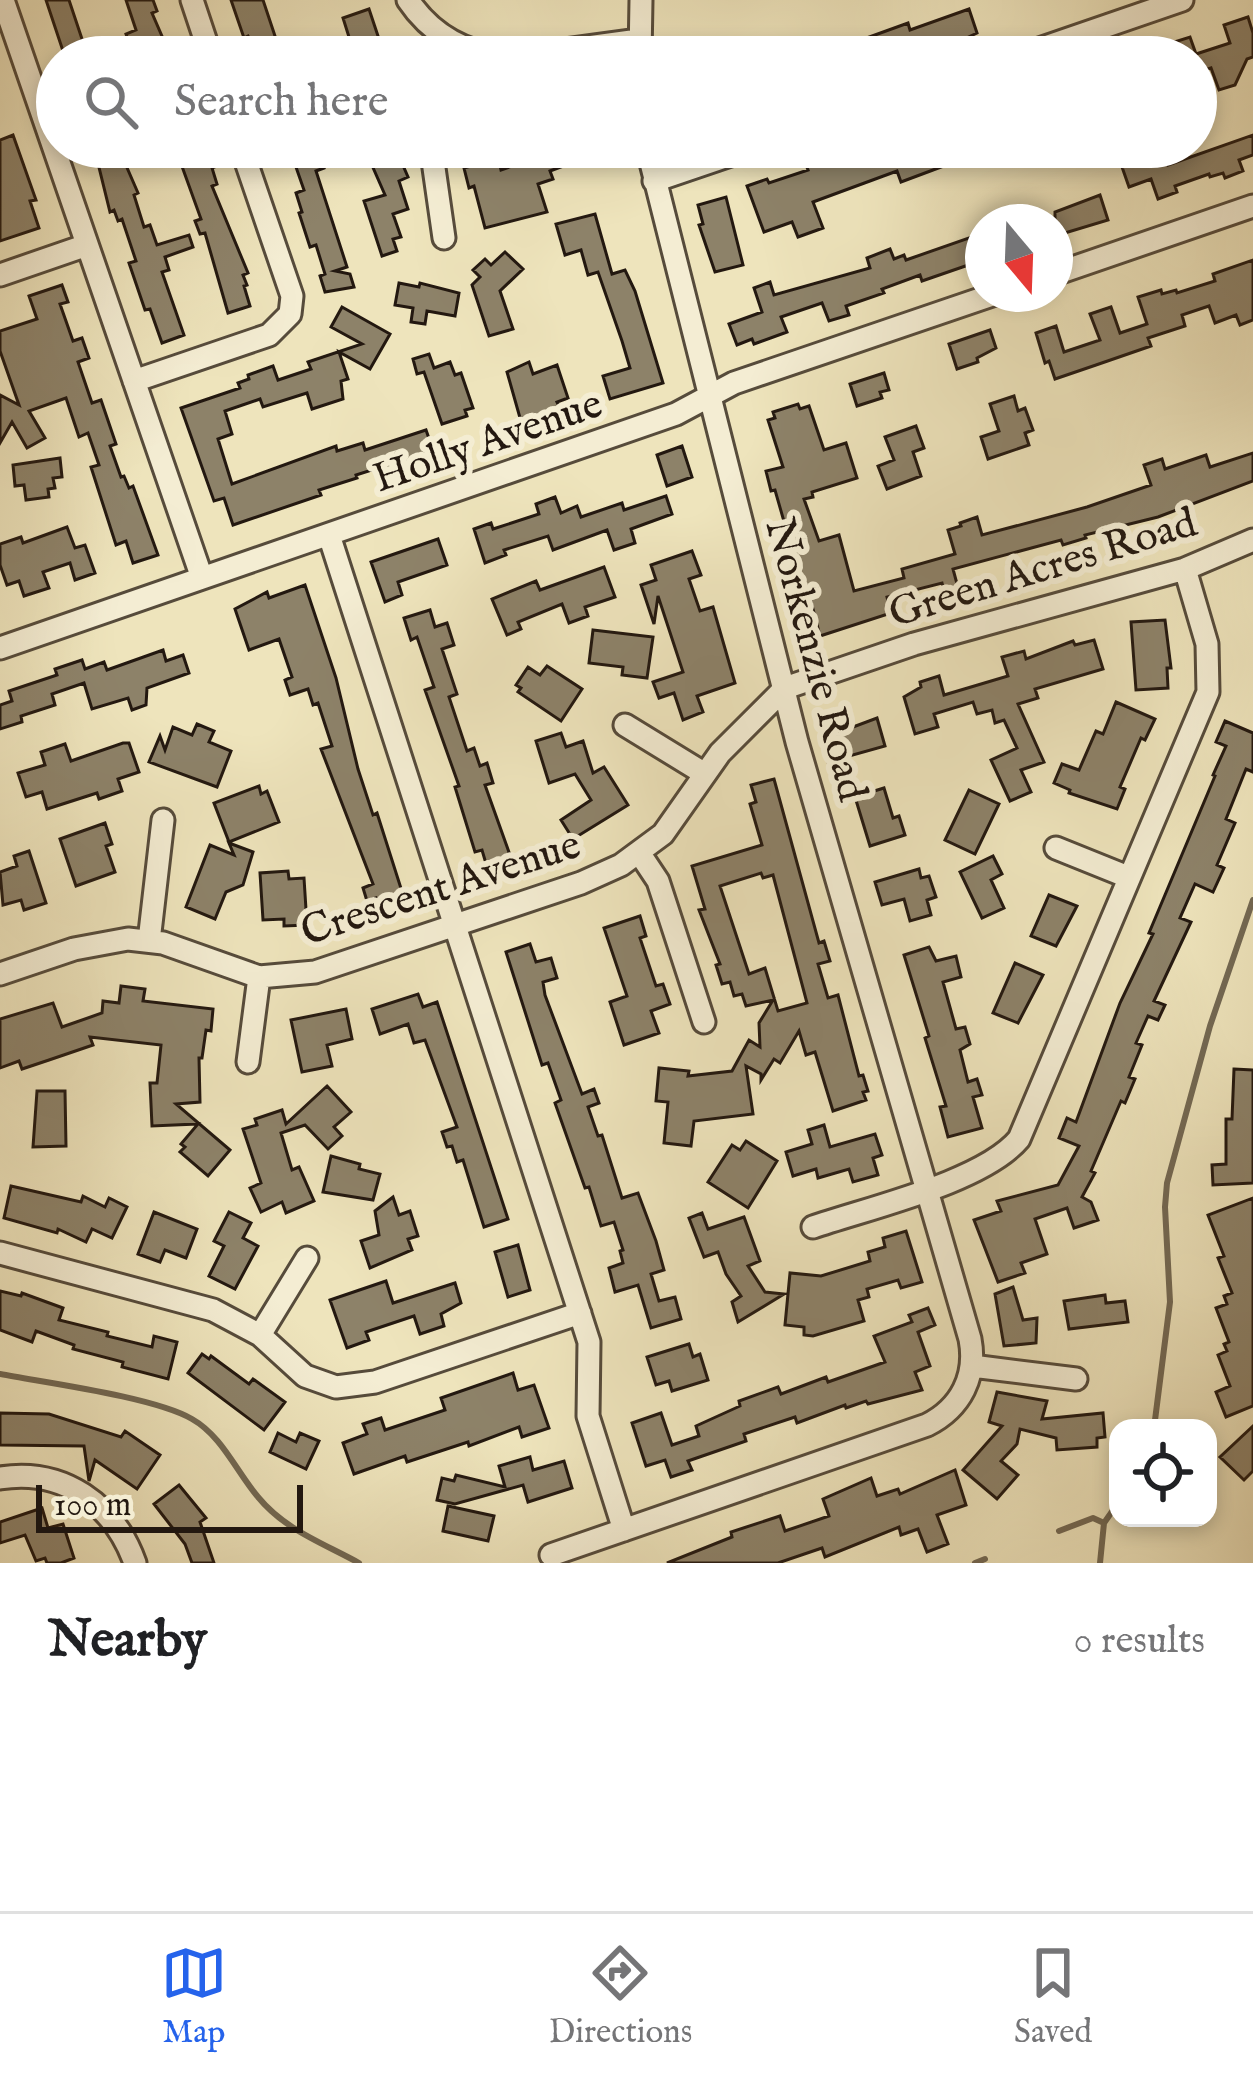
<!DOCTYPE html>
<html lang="en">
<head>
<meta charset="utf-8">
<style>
  :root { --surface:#fff; --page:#f2f2f2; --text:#202124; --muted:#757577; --line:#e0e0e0; --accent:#2563eb }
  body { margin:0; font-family:"IM FELL English",serif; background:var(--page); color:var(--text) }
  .controls { position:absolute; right:36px; bottom:36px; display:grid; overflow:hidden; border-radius:24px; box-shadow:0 6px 18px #0003 }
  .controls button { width:108px; height:108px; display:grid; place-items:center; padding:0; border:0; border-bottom:3px solid var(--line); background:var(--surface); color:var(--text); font:60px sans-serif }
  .compass { position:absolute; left:965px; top:204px; width:108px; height:108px; border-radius:50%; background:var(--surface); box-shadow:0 6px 18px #0003; rotate:161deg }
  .scale { position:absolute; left:36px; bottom:30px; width:267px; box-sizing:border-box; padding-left:12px; border:6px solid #231810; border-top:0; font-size:33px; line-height:42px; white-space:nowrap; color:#231810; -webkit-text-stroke:9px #f4edd3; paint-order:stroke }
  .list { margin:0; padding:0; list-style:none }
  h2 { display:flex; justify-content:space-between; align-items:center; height:156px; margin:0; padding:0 48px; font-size:51px }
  h2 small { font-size:39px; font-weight:400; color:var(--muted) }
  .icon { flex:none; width:66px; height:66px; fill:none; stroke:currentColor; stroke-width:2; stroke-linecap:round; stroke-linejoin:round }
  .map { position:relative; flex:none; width:1253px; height:1563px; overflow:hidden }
  .search { position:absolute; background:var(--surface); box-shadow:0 6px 18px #0003; left:36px; right:36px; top:36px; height:132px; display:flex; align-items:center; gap:30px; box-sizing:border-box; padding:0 42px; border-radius:66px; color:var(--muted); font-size:45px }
  .sheet { height:348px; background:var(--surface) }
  nav { display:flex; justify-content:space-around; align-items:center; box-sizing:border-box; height:168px; border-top:3px solid var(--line); background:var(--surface); font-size:33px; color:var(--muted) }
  nav a { display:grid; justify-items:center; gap:6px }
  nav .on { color:var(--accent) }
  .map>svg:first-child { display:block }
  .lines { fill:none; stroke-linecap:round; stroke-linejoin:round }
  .stream { stroke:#736954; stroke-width:6 }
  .building { fill:#8d8269; stroke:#231810; stroke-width:3; fill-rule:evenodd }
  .minor-casing { stroke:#564b3b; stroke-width:27 }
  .minor { stroke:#f4edd3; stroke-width:21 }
  .labels { text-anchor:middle; stroke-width:12; stroke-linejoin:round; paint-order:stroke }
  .street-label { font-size:42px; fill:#231810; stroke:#f4edd3 }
</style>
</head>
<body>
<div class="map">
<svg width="1253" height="1563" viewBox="0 0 1253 1563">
  <rect width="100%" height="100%" fill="#eee4bc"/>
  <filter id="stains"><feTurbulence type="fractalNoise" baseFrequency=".00167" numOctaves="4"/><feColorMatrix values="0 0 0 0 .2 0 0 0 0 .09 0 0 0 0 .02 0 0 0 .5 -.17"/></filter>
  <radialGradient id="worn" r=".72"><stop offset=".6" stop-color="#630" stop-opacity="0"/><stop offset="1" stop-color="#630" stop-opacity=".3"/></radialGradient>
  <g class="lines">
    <path class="stream" d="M0,1374C47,1383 154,1397 192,1419C222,1436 236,1471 258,1497C285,1530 323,1543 359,1563
      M1154,1428L1170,1302L1165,1207L1167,1183L1210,1026L1253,900
      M1104,1523L1118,1503
      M1059,1531L1093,1518L1104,1523L1100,1563
      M975,1563L985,1559"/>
  </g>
  <path class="building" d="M46,0H69L88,57H65Z
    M126,0H153L157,11L152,13L171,57H143L141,51L133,54L126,34L136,30Z
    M231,0H263L282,57H259L248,36L244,38Z
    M369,9L385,57H349L343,39L349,37L343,18Z
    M969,9L977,33L945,48L943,45L909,57H801L848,39L850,44L908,23L910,30Z
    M1248,17L1253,33V57L1247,59L1235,85L1219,90L1211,68L1196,73V57H1172L1168,44L1190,37L1196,54L1230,43L1224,25Z
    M13,135L36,200L30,201L39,228L0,241V140Z
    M1253,135V155L1239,160L1243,171L1225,178L1223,173L1210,177L1209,174L1175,186L1177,192L1158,199L1151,179L1129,187L1122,167L1163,153L1168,165Z
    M94,147H118L138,193L134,195L144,227L150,225L157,245L189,235L193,247L165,257L169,270L162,272L184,335L162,343L150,309L145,310L129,263L136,261L122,219L118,221L114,210L110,212Z
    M175,147H200L202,152L211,149L217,166L212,168L217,184L212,186L248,273L243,275L247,285L244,286L250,306L228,313L205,233L200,234L195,221L201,219Z
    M289,147H317L324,168L316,171L347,267L335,271L350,274L354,287L325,292L320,276L325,274L316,245L310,247L299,213L302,212L296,193L304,190Z
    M364,147H395L408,177L399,181L408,209L393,214L401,237L393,239L397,251L382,256L364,201L385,195Z
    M533,147H569L574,162L550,171L553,179L538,184L547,212L485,228L474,186L469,188L464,168L498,158L501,170L532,159Z
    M883,147H904L905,152L916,148L917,152L934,147L941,167L901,182L897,171L813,202L823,228L798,237L792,222L764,232L747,186L767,179L769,183L808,170L806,165L831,156L834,164L850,158L851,162L884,150Z
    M1100,195L1108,220L1055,236V212Z
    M726,197L743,265L715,272L699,225L703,224L698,205Z
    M595,214L612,274L625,270L635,291L663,383L610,399L603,376L630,368L622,341L598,272L588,275L581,250L565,255L556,224Z
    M983,233V253L975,256L977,262L922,281L920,275L882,289L884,293L846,306L849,315L829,321L822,303L781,317L787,332L754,344L752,339L737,345L729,324L762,312L754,288L770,282L774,295L870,268L867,258L890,249L894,259L904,255L906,260Z
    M505,252L523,269L500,291L513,329L489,336L472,285L480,277L473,270L485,259L491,265Z
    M1253,260V320L1240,325L1236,315L1215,323L1209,306L1182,315L1185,326L1148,338L1151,346L1096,365L1055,379L1049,361L1045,363L1036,333L1056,326L1064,352L1100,340L1090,314L1111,307L1120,333L1147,324L1138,297L1161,290L1162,294L1176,290L1177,293L1215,281L1213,274Z
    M399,283L419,287L420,283L459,293L455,316L427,311L425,324L411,322L413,308L395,305Z
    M62,285L68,302L60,304L73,341L82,338L89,358L78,362L92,403L101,400L116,444L110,446L121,477L124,476L129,488L133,486L158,555L133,563L126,541L116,545L91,467L99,465L88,433L79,437L66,398L29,411L45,438L27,448L12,422L0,443V395L19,405L0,351V331L37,319L29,296Z
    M342,307L390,334L370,369L339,352L348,379L341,381L343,399L312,409L307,393L263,407L260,399L225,411L232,434L218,439L232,484L336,446L337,451L363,443L365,450L426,430L435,456L402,470L401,467L386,471L384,466L356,475L357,478L319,490L321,495L233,525L224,498L214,501L181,408L240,388L238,383L249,379L248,375L273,366L278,380L311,369L308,362L362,344L331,327Z
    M990,330L996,348L977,358L978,362L957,369L949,344Z
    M429,354L434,368L450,362L455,375L461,373L473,408L465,410L467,416L442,424L424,372L417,374L413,359Z
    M529,362L533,374L557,365L568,398L557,402L560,408L538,415L541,426L524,432L507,372Z
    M884,373L889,390L880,392L882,398L857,406L850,384Z
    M1014,396L1018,411L1025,408L1033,430L1025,433L1029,445L988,459L981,437L999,431L990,404Z
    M798,404L800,409L809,406L824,450L846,443L857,478L812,492L813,497L804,499L819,541L839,535L854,591L904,578L902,569L955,554L948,530L961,526L960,523L977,517L982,535L1087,507L1151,485L1144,465L1162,459L1165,469L1206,455L1210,467L1253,453V481L1158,517L1085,535L1086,538L1063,545L1061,540L953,569L960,595L946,599L942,583L887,597L891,613L820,636L807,586L797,588L791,569L797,567L775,490L771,491L766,471L783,467L768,420L775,418L773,412Z
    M916,426L924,448L913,452L921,476L887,489L878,466L894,460L885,437Z
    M682,446L692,477L667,486L657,455Z
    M60,458L62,477L53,478L55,488L48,489L49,497L26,500L24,485L15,486L13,465Z
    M666,496L672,514L631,529L635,543L614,550L607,530L553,550L548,536L504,550L506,555L485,563L474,529L491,523L493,529L539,514L536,504L555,497L561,513L577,506L581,517L622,503L624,510Z
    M67,527L75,548L85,545L95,573L75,580L70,563L43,572L49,588L24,596L19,581L7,585L0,565V544L21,537L23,543Z
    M438,539L447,565L398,582L402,595L385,602L371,562Z
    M692,551L701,575L689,579L700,611L713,607L735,683L697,696L703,712L683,720L674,693L659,698L653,682L683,672L658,596L654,624L641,585L656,580L651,565Z
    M604,567L615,597L585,607L588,616L569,623L562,604L518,622L521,629L507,635L492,599L536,581L540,590Z
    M305,585L336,678L358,769L373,815L377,813L405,901L380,909L376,898L367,901L363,888L373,884L321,749L332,746L318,703L313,705L308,689L290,695L285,680L292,677L279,639L249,650L235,609L267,592L269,598Z
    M430,610L435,627L447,623L454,645L442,649L457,694L449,697L467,751L474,748L480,766L487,763L493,783L485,785L515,869L490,877L482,850L475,852L455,787L459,786L425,690L434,687L417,637L411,640L404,618Z
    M1165,620L1171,668H1167L1168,688L1136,690L1131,622Z
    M593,630L653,637L647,678L622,675L623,667L589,663Z
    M1094,640L1103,669L1035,689L1038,698L1018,704L1044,762L1021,770L1031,792L1010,801L991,760L1017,748L1004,720L995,723L992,710L977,714L973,702L934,714L938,727L915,734L904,697L921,687L920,682L939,676L944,695L1008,676L1002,657L1024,651L1026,659L1073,641L1075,645Z
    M163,650L166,661L183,655L189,673L147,688L146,705L132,710L128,698L92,709L84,683L52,694L55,705L21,716L22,722L0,729V705L12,701L9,691L57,675L55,669L82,660L85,669L104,662L107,670Z
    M547,666L582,689L561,721L518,692L521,688L516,685L528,667L540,675Z
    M1116,702L1155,719L1145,740L1141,738L1120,787L1125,789L1117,809L1069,793L1070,790L1054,783L1062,764L1079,770L1096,731L1103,734Z
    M877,718L885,746L828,762L821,739Z
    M1225,721L1253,733V772L1246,769L1226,819L1235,823L1217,865L1224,868L1213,892L1195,884L1180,918L1191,922L1154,1001L1165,1005L1158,1020L1148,1016L1136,1043L1142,1045L1129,1077L1135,1079L1125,1103L1121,1101L1091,1171L1095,1173L1082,1197L1091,1202L1098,1220L1074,1228L1067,1208L1035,1219L1047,1254L1021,1263L1025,1273L998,1282L974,1220L1001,1211L997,1201L1058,1185L1079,1146L1059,1138L1067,1118L1076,1122L1120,1003L1153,934L1149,933L1215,776L1213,775L1226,746L1216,742Z
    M197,724L214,731L209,742L231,751L217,787L149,762L160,736L165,750L173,727L192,735Z
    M561,733L566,747L583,741L593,773L604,767L628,805L573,839L561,820L591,800L575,774L549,783L536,741Z
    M123,743H129L139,772L118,779L122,791L99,799L97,793L47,809L42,792L26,797L18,773L45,765L41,752L65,744L71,761Z
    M774,779L819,943L824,941L830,961L818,964L828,998L838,995L859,1076L863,1075L868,1091L863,1092L866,1100L833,1111L815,1052L806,1055L799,1031L780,1063L774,1059L761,1080V1074L746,1066L753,1114L694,1121L691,1146L664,1143L668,1102L656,1101L659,1068L689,1071L688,1076L732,1071L749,1040L760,1047L759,1023L773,1000L746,1006L742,994L734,996L730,982L722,984L716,965L720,964L699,910L705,909L692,866L762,845L750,804L756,802L751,785ZM761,873L763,878L773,875L807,1003L778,1011L765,968L749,974L720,886Z
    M259,786L261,794L267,791L279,822L229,842L214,803Z
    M884,788L893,818L899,816L905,835L870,846L855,797Z
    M969,790L999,804L975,854L945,840Z
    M105,823L112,844L106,846L115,872L76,886L60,839Z
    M229,843L253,852L243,885L226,892L215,919L186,907L210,845L234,855Z
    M29,851L46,903L24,910L21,900L3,905L0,872L17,866L14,856Z
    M993,856L1002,874L991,880L1004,908L982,918L960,872Z
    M919,869L921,878L929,876L936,897L927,900L931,915L910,921L904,899L882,905L875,882Z
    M288,871L289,879L304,878L307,925L284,926V919L263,920L260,873Z
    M1049,895L1077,906L1056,946L1031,936Z
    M640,916L646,936L640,938L656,986L663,984L670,1004L651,1011L659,1033L624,1045L610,1002L627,996L604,928Z
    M530,944L536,962L551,958L557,978L543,982L545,995L582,1094L594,1089L599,1103L588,1107L598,1136L602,1135L622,1198L638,1193L656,1241L664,1270L651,1274L659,1301L675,1297L681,1319L651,1328L638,1285L615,1292L609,1268L623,1263L620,1251L623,1250L614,1222L601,1226L589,1187L585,1188L555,1103L561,1100L548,1063L542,1065L506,952Z
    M929,947L936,961L956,956L961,977L943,982L956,1029L965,1027L970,1044L960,1050L968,1082L977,1079L982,1095L973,1097L982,1128L948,1137L940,1107L946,1106L925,1038L929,1036L904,955Z
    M1015,963L1043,975L1018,1023L993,1013Z
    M121,986L145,989L143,1001L213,1009L211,1031L206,1030L202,1058H199L200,1102L176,1104L230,1150L208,1176L180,1152L185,1147L181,1144L198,1124L152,1126L150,1083H157L161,1045L90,1037L93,1045L49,1060L22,1069L19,1061L0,1068V1019L53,1003L62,1027L102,1013L103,1001L119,1003Z
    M418,994L423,1007L437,1002L508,1219L484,1227L463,1160L457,1162L452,1146L447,1147L442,1132L457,1127L425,1040L414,1043L408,1024L380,1034L372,1009Z
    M346,1009L352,1039L327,1045L332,1066L302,1072L291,1020Z
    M1234,1069L1253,1070V1183L1213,1185L1212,1165L1226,1164V1119H1232Z
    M327,1086L351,1112L334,1127L342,1136L328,1149L305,1125L281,1133L292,1170L299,1167L314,1201L286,1213L282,1202L261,1212L250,1188L261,1183L243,1129L257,1125L255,1119L282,1110L286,1124Z
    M37,1091H65L66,1146L33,1147Z
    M824,1125L830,1147L875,1134L882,1155L873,1158L878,1175L853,1182L849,1169L818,1178L816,1169L793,1176L786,1152L812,1144L808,1130Z
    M746,1141L777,1161L748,1208L708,1182L732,1145L740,1150Z
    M331,1156L360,1164L359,1169L380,1174L373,1200L323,1192Z
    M11,1186L81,1202L83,1196L105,1207L109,1198L127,1207L112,1238L92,1229L86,1242L58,1229L57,1233L4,1218Z
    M393,1197L399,1215L410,1211L418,1236L408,1239L412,1250L370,1268L361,1241L379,1235L375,1211Z
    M1253,1198V1406L1226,1417L1216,1392L1230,1386L1218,1355L1227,1351L1224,1344L1229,1342L1216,1308L1227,1304L1224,1296L1232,1293L1218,1258L1224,1256L1208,1215Z
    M154,1212L197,1229L186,1258L165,1250L160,1262L138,1254Z
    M229,1212L251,1223L243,1238L258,1246L235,1289L209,1276L224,1246L214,1241Z
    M702,1213L708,1229L744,1217L760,1261L748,1266L765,1292L784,1294L738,1322L732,1302L741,1296L726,1274L718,1252L704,1257L689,1218Z
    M906,1231L922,1282L901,1288L898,1280L867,1289L869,1297L858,1300L864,1321L813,1336L804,1335V1327L785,1325L790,1273L821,1276L870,1261L868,1252L885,1247L883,1238Z
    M518,1245L530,1290L508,1297L495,1252Z
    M386,1281L393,1303L455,1283L461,1303L441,1314L444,1326L420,1334L414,1316L366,1332L369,1340L347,1348L330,1300Z
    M1013,1287L1023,1320L1037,1318L1036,1343L1004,1346L995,1294Z
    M0,1291L21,1296L22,1293L63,1308L59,1320L108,1332L107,1336L152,1347L154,1336L177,1342L168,1379L122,1367L123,1362L73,1349L74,1345L36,1331L32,1342L0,1330Z
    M1105,1295L1106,1303L1125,1301L1128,1322L1069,1329L1064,1301Z
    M928,1308L935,1325L918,1332L930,1366L915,1372L922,1390L868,1404L866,1401L846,1408L845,1405L797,1423L795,1417L744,1434L746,1441L688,1461L692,1470L671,1477L665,1460L646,1466L632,1423L661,1413L672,1445L699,1436L696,1426L740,1406L739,1401L778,1387L781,1394L826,1377L828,1382L885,1362L874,1336L912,1322L909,1315Z
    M689,1344L693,1357L700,1354L708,1380L672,1391L669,1381L656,1385L647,1357Z
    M202,1354L209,1359L211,1356L249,1384L253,1379L285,1402L264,1430L188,1373Z
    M513,1373L518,1390L534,1385L549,1428L522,1437L519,1427L469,1446L468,1442L407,1462L405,1456L354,1474L343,1443L367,1434L363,1424L381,1418L385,1430L445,1410L441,1398Z
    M997,1392L1047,1401L1042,1419L1103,1413L1105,1437L1097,1438V1447L1057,1450L1056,1438L1020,1429L1017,1444L1001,1461L1018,1475L997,1499L963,1470L1002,1426L989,1422Z
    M0,1413L49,1414L121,1437L125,1431L160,1455L137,1489L95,1460L89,1481L84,1446L0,1445Z
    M1253,1426V1471L1244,1480L1220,1457Z
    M278,1433L296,1442L300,1433L319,1441L306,1469L270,1452Z
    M530,1457L533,1470L564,1461L572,1488L528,1502L523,1485L455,1504L437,1500L442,1478L454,1481L456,1475L505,1487L499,1466Z
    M955,1470L966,1505L937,1515L948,1544L927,1552L918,1529L901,1535L899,1527L825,1557L822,1548L778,1563H667L732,1537L731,1532L780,1516L785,1531L829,1516L823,1499L871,1478L877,1496L898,1489L900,1494Z
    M179,1485L206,1518L200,1522L214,1563H192L185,1544L154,1504Z
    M448,1506L494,1516L488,1541L443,1531Z
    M42,1508L48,1528L63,1524L74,1558L61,1563H47L45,1558L36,1561L25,1535L0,1543V1522Z"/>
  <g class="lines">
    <defs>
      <path id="minor" d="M3,0L202,578
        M192,0L211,57
        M408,0C430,33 463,52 502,57
        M514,57L639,40
        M640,57L641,0
        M1016,57L1182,0
        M431,147L444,238
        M654,181L754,147
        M1055,274L1253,206
        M0,275L87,245
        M134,381L269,335L290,314L292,296L241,147
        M329,535L589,1342L588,1416L624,1530
        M0,648L676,414L734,383L995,294
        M625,725L705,774
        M1056,848L1128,877
        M640,854L658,881L704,1022
        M149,941L163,820
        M0,974L74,949L128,939L163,943L259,977L315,972L581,883L621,865L663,834L720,753L785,688L914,644L1185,569L1253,540
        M248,1062L259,977
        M813,1227C868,1208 983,1182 1019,1139L1208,692L1207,644L1185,569
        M0,1253L213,1310L260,1335L305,1376L336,1387L375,1382L580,1313
        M260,1335L307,1258
        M972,1366L1076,1379
        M0,1478C63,1468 114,1504 135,1563
        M551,1555L927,1425C961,1408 977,1376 970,1339L797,742L647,147"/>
    </defs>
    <use href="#minor" class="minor-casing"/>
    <use href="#minor" class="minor"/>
  </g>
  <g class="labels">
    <g class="street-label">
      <text transform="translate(487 439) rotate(-19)" y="15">Holly Avenue</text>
      <text transform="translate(1042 566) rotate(-17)" y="15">Green Acres Road</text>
      <text transform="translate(818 659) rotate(75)" y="15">Norkenzie Road</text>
      <text transform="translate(440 886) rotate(-18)" y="15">Crescent Avenue</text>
    </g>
  </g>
  <rect width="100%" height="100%" filter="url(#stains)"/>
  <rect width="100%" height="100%" fill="url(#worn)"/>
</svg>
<div class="controls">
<button><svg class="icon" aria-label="locate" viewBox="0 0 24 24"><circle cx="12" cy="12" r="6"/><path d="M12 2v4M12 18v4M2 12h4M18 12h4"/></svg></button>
</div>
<svg class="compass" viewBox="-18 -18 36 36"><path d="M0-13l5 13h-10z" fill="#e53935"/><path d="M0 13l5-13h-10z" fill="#757577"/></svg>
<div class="scale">100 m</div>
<div class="search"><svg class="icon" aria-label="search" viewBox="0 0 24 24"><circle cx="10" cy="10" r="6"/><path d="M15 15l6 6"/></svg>Search here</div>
</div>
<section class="sheet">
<h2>Nearby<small>0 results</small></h2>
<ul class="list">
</ul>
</section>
<nav>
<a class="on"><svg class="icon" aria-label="map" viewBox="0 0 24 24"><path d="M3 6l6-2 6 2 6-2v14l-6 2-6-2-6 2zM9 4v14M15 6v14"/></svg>Map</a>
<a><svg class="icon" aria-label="directions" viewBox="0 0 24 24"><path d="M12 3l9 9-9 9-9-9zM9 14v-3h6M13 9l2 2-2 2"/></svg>Directions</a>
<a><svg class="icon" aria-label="saved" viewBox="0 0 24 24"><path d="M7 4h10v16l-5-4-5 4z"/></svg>Saved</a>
</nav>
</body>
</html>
